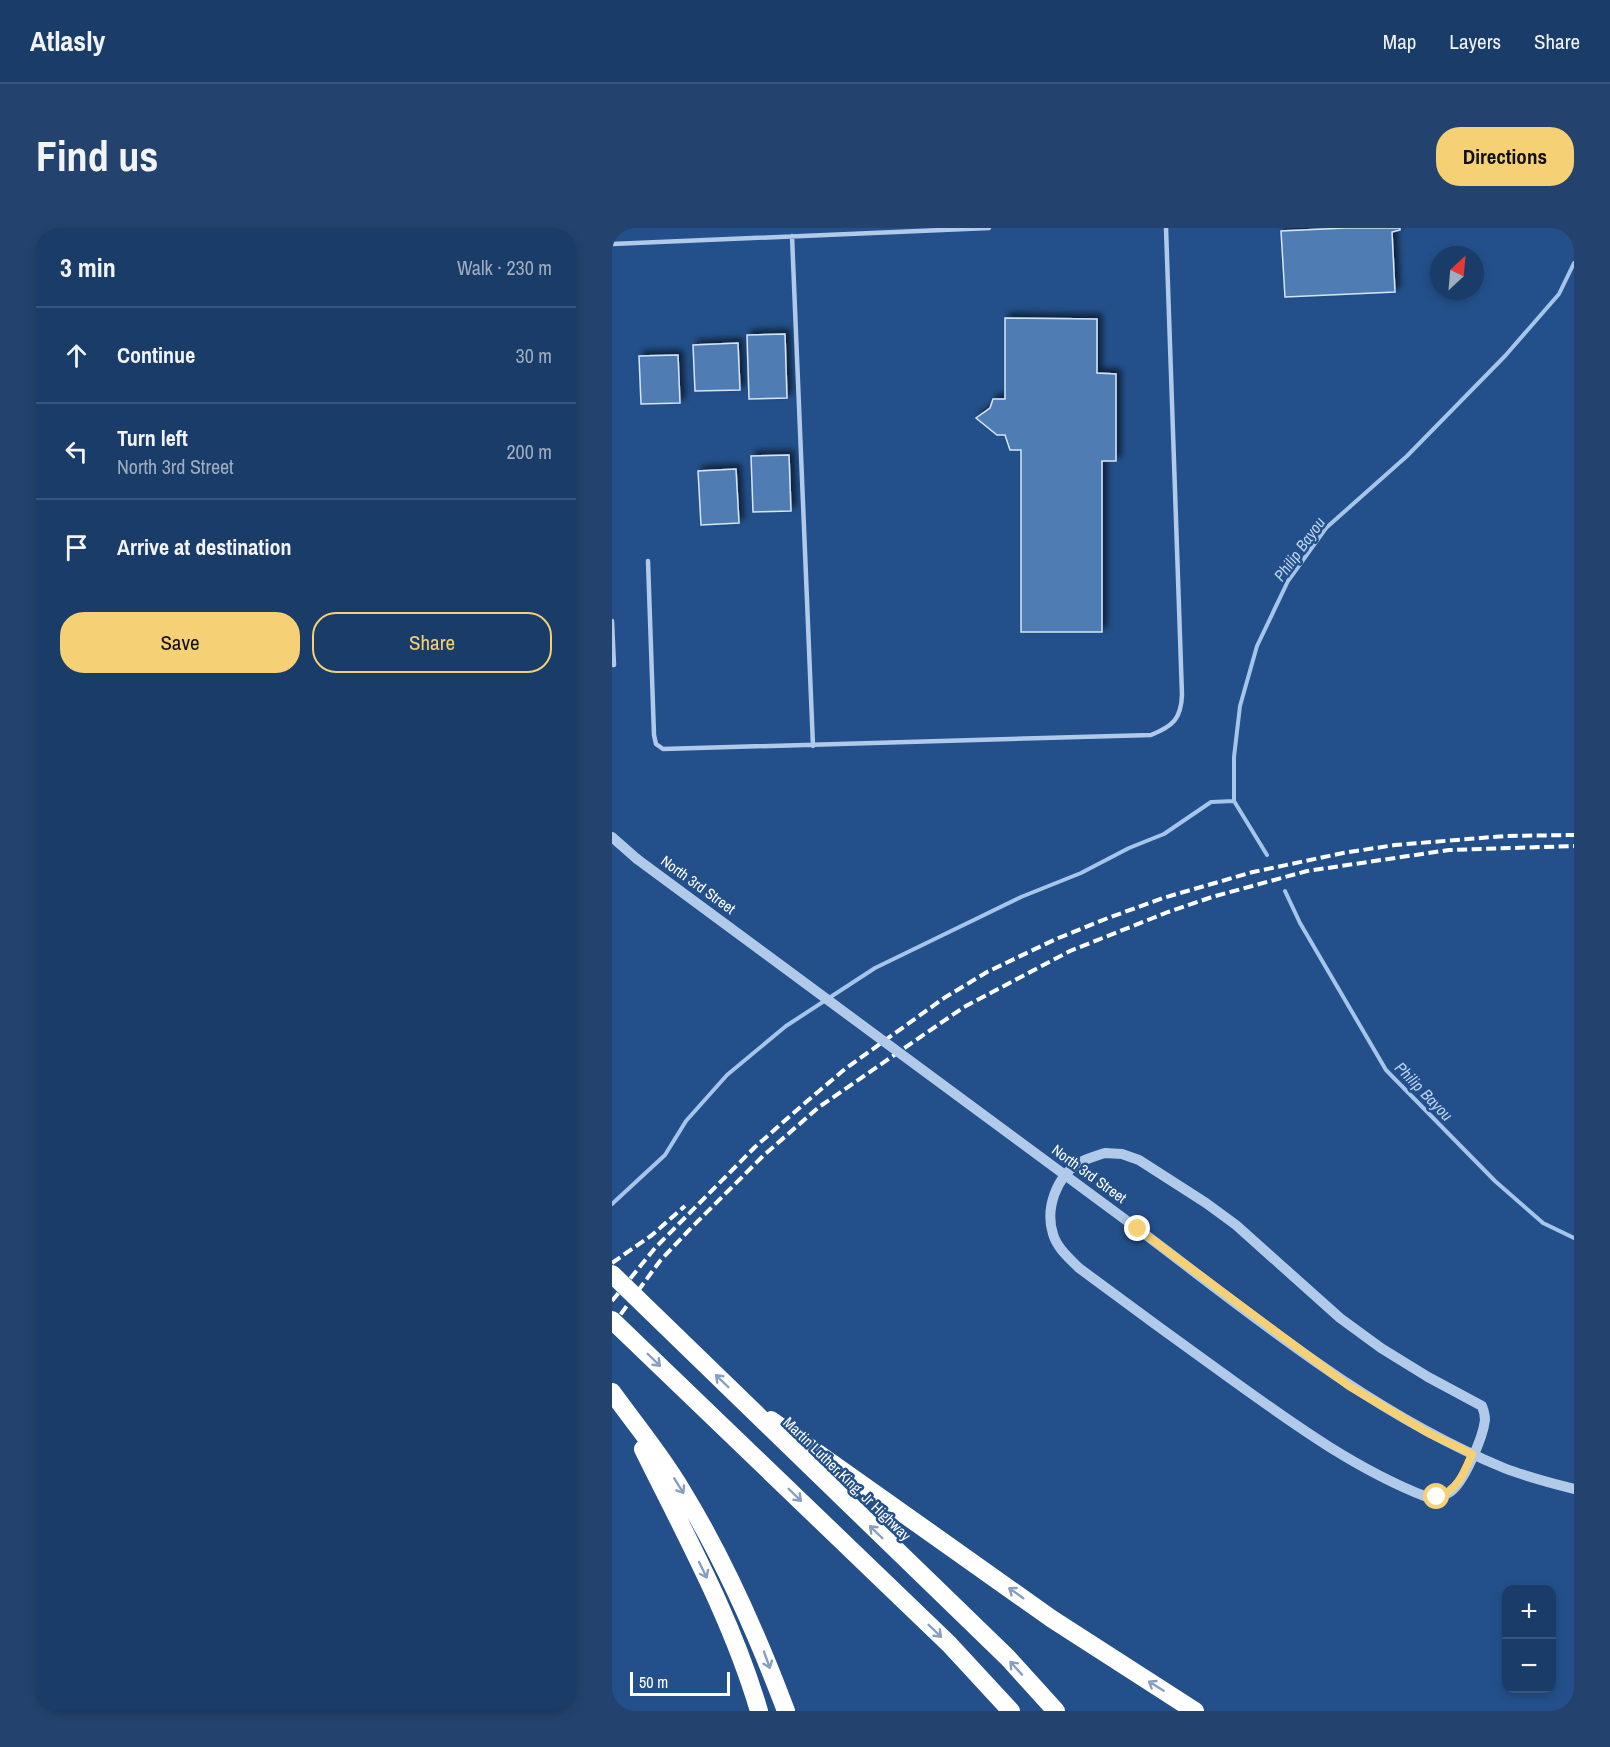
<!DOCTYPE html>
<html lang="en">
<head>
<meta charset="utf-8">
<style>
  :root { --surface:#1a3c68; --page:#23436e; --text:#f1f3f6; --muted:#9fadc0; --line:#38567c; --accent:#f5d074 }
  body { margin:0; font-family:"Archivo Narrow",sans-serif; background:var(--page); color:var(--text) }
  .controls { position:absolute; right:18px; bottom:18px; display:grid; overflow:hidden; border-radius:12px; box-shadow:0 3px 9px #0003 }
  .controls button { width:54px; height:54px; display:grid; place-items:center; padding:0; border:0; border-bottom:2px solid var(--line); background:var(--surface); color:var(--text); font:30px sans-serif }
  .compass { position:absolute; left:818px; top:18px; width:54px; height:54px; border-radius:50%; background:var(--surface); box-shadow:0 3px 9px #0003; rotate:26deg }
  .scale { position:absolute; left:18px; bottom:15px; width:100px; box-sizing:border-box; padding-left:6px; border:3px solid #fff; border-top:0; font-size:16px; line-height:21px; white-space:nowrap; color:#fff; -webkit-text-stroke:4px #23508a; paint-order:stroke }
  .stop { position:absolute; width:18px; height:18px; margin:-14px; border:4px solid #f5d074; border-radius:50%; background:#fff }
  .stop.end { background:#f5d074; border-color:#fff; box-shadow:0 2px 6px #0008 }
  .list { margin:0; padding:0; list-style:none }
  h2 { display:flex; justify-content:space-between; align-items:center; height:78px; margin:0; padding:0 24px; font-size:26px }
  h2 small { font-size:20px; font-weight:400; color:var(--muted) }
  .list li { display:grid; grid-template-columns:39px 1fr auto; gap:18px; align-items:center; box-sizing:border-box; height:96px; padding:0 24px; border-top:2px solid var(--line) }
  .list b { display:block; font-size:22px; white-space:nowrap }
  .list p { margin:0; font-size:20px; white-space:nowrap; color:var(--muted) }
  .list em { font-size:20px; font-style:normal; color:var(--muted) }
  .actions { display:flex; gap:12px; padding:18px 24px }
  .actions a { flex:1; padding:14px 0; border:2px solid var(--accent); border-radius:24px; text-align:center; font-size:21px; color:var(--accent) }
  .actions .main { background:var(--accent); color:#111 }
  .icon { flex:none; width:33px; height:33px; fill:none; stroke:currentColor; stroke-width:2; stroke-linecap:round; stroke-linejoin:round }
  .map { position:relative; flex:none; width:962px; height:1483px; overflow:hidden; border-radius:24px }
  header { display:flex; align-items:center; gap:36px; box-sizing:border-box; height:84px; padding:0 30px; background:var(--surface); border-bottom:2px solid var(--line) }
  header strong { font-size:28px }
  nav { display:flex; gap:33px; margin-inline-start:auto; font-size:21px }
  .intro { display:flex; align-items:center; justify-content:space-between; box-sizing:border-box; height:144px; padding:0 36px }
  h1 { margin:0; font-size:42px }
  .button { padding:15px 27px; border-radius:24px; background:var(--accent); color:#111; font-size:21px; font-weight:700 }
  main { display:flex; gap:36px; padding:0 36px }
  aside { flex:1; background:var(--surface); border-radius:24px; box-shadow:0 3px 9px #0003 }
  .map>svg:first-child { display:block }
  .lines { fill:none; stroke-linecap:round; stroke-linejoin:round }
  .stream { stroke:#a5c5eb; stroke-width:4 }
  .building { fill:#507cb3; stroke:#d5e5f8; stroke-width:1.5; filter:url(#shadow) }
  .service { stroke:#b1caea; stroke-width:4.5 }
  .tertiary { stroke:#b1caea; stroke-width:10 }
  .motorway { stroke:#fff; stroke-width:18 }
  .rail { stroke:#fff; stroke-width:4; stroke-dasharray:10 4.5; stroke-linecap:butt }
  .tertiary-bridge { stroke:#b1caea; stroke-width:10 }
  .motorway-bridge { stroke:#fff; stroke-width:18 }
  .oneway { stroke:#869fbf }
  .route { stroke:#f5d074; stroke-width:8 }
  .labels { text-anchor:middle; stroke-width:5; stroke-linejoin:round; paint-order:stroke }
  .street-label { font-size:15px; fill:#fff; stroke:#23508a }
  .water-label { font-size:16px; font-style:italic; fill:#bcd4f1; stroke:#23508a }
</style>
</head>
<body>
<header>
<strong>Atlasly</strong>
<nav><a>Map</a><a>Layers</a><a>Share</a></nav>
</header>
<div class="intro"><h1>Find us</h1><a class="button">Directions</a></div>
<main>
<aside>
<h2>3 min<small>Walk · 230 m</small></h2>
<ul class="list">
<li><svg class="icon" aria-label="ahead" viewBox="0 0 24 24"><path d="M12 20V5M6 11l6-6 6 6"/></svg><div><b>Continue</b></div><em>30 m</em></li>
<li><svg class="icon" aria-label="left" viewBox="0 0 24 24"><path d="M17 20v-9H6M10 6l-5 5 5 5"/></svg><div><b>Turn left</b><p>North 3rd Street</p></div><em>200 m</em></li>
<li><svg class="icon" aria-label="arrive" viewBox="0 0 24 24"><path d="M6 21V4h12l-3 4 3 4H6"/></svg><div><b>Arrive at destination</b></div></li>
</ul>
<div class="actions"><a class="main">Save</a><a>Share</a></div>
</aside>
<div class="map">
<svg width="962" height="1483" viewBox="0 0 962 1483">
  <defs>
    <filter id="shadow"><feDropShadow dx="4.5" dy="-4.5" stdDeviation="3" flood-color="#0009"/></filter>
  </defs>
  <rect width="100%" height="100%" fill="#23508a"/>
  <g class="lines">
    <path class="stream" d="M655,627L622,573V529L628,478L645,418L676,353L714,300L795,228L893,128L947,66L962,35
      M673,663L688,695L774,842L883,953L931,995L962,1010
      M0,976L53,927L74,893L115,847L174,798L263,740L409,669L469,645L517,620L552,606L599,574L622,573"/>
  </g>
  <path class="building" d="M734,0H788V2L780,4L783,64L673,69L669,3Z
    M393,90L485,91V145L504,146V233H490V404H409V222H398L393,207H385L364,190L378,180L381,171H393Z
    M173,106L175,170L137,171L135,107Z
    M126,115L128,162L83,163L81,117Z
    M66,127L68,175L29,176L27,128Z
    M177,227L179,283L141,284L139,228Z
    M124,241L127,295L89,297L86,243Z"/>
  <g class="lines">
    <path class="service" d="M180,8L201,518
      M0,16L377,0
      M36,333L42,507L44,516L51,521L539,507C561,498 569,491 570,467L554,0
      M0,393L2,437H0"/>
    <path class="tertiary" d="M0,609L25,631
      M493,925L510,926L527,932L594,975L624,997L728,1090L769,1120L816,1149L870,1178C872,1183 873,1187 873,1192C871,1209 852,1255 838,1264C831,1269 823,1269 815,1269C745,1242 683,1197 623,1154C570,1116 518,1078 467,1040C457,1030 445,1020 441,1006C433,981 444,949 467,935C475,930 484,928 493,925Z
      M526,1001C643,1089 756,1184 892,1240C915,1249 939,1255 962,1261"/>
    <path class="motorway" d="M0,1164C23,1196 49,1227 69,1261C112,1331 145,1406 174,1483
      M159,1192L440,1391L583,1483
      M31,1221C73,1306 120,1391 147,1483"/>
    <path class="rail" d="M0,1035L40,1007L73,978
      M0,1073L43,1020L143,919L194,874L233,841L332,770L375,744L444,711L496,690L551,670L641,644L731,625L783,617L893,608L962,607
      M0,1098L48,1033L79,1000L152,927L207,879L352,779L458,723L556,684L600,669L695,643L837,622L962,618"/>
    <path class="tertiary-bridge" d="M25,631L526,1001"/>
    <path class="motorway-bridge" d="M0,1046L396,1430L444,1483
      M0,1092L337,1416L399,1483"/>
  </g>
  <defs><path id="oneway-shaft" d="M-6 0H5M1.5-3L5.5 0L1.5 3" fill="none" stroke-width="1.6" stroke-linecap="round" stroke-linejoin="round" transform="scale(1.5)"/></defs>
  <g class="oneway">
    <use href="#oneway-shaft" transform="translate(42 1132) rotate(44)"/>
    <use href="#oneway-shaft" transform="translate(110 1153) rotate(-136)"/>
    <use href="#oneway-shaft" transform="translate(67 1258) rotate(58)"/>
    <use href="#oneway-shaft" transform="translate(183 1267) rotate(44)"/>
    <use href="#oneway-shaft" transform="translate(264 1304) rotate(-136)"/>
    <use href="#oneway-shaft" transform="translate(91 1342) rotate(64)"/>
    <use href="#oneway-shaft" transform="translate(404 1365) rotate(-145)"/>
    <use href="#oneway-shaft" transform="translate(323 1403) rotate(44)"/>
    <use href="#oneway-shaft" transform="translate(155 1432) rotate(70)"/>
    <use href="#oneway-shaft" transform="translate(404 1440) rotate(-132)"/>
    <use href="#oneway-shaft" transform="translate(544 1458) rotate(-148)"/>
  </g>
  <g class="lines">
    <path class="route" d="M526,1001L737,1158L818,1206L860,1226C852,1245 846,1262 825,1269"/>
  </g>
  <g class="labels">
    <g class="street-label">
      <text transform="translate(86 657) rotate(36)" y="5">North 3rd Street</text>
      <text transform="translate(477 946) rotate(36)" y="5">North 3rd Street</text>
      <text transform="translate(235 1251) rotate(44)" y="5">Martin Luther King, Jr Highway</text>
    </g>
    <g class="water-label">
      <text transform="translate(687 321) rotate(-54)" y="6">Philip Bayou</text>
      <text transform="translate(812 863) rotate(46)" y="6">Philip Bayou</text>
    </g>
  </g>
</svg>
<div class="controls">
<button>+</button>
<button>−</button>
</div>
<svg class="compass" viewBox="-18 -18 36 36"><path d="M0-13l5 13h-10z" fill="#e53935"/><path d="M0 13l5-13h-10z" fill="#9fadc0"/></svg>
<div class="scale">50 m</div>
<div class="stop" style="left:825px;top:1269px"></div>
<div class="stop end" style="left:526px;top:1001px"></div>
</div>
</main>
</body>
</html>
